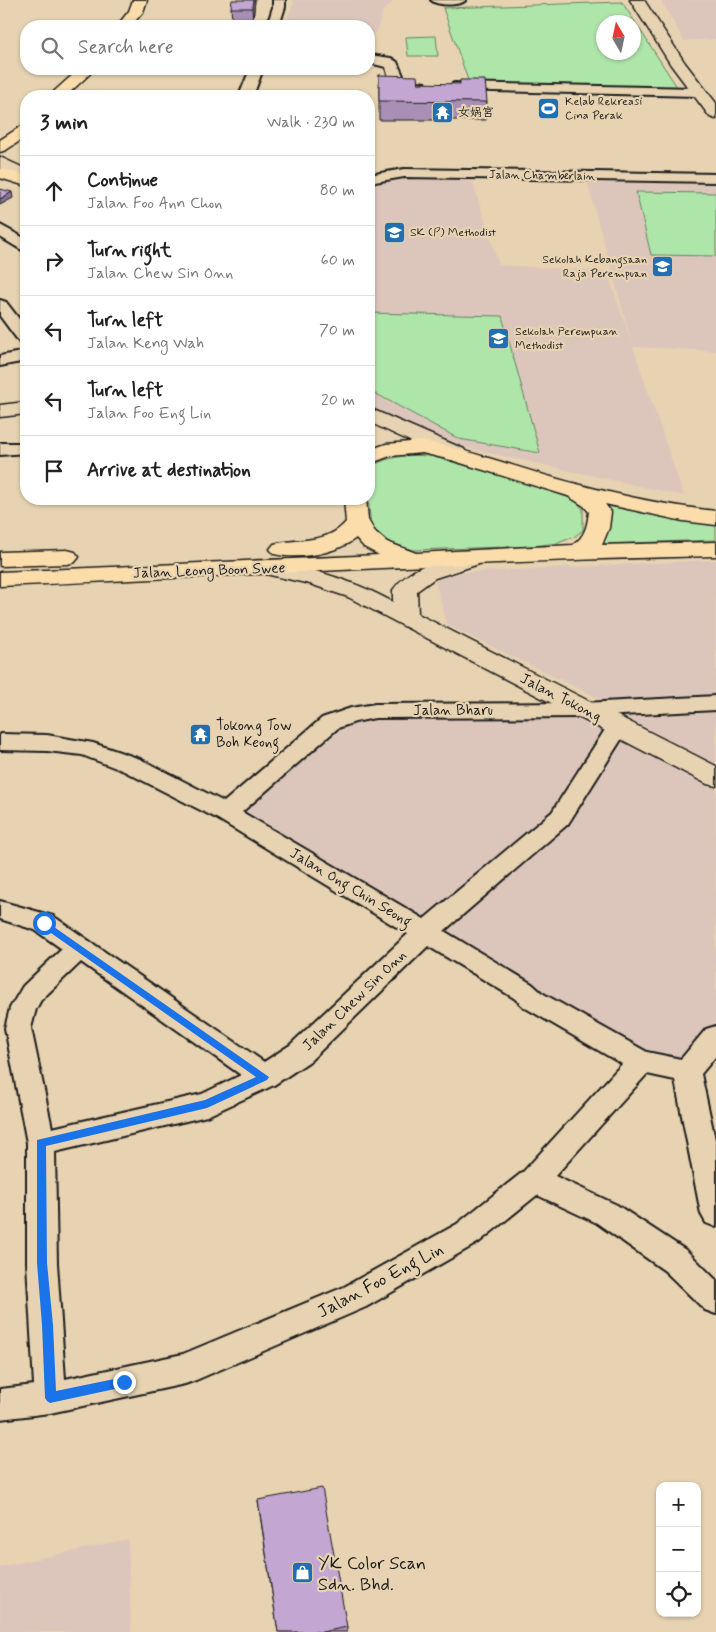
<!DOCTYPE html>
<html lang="en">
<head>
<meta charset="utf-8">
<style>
  :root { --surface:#fff; --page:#f2f2f2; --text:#222; --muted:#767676; --line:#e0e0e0 }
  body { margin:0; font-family:Mynerve,"LXGW WenKai TC",sans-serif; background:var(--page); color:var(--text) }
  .controls { position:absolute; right:15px; bottom:15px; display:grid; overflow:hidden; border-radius:10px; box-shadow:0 1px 4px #0004 }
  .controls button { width:45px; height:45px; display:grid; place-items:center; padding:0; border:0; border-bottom:1px solid var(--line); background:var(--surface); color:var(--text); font:25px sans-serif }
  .compass { position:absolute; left:596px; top:15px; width:45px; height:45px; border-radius:50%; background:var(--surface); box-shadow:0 1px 4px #0004; rotate:351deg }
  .stop { position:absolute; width:15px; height:15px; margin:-11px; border:4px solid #1a73e8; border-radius:50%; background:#fff }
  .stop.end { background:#1a73e8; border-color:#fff; box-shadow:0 1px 5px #0008 }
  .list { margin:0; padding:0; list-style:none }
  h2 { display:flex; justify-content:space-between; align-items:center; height:65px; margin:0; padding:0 20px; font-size:21px }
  h2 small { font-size:16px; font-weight:400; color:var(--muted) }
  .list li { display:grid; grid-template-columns:32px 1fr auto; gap:15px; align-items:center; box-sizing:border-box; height:70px; padding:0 20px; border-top:1px solid var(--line) }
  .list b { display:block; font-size:19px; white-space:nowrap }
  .list p { margin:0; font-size:16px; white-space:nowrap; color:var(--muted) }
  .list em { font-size:16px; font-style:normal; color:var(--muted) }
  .icon { flex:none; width:28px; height:28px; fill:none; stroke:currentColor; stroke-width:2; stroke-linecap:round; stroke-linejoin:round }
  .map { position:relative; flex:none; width:716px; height:1632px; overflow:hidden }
  .search { position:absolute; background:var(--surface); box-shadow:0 1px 4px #0004; left:20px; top:20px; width:355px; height:55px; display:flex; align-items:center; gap:12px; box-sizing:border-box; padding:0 18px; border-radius:20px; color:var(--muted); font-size:19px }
  .panel { position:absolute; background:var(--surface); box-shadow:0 1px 4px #0004; left:20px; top:90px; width:355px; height:415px; border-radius:20px }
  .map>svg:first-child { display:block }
  .built { fill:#dcc6bb }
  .green { fill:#aee5a9; stroke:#658062; fill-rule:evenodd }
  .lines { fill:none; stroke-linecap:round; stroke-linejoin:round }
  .minor-casing { stroke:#1c1c1c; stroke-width:4 }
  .tertiary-casing { stroke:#1c1c1c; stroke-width:3 }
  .secondary-casing { stroke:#1c1c1c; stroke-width:3 }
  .primary-casing { stroke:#1c1c1c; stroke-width:3 }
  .minor { fill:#e7d3b1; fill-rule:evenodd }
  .tertiary { fill:#e7d3b1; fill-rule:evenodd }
  .secondary { fill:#e7d3b1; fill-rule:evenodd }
  .primary { fill:#faddab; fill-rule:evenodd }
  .wall { fill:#a88fb5; stroke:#1c1c1c }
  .shaded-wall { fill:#887493; stroke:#1c1c1c }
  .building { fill:#c3a6d2; stroke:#1c1c1c }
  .route { fill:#1a73e8 }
  .labels { text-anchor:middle; stroke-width:4.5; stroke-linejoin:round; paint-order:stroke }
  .far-poi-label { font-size:12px; fill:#1c1c1c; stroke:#e7d3b1; text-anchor:start }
  .far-street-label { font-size:12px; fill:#1c1c1c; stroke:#e7d3b1 }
  .street-label { font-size:15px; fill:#1c1c1c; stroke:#e7d3b1 }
  .poi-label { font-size:15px; fill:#1c1c1c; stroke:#e7d3b1; text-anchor:start }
  .near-street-label { font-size:18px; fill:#1c1c1c; stroke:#e7d3b1 }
  .near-poi-label { font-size:18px; fill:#1c1c1c; stroke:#e7d3b1; text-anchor:start }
</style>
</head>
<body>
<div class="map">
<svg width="716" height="1632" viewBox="0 0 716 1632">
  <rect width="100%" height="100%" fill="#e7d3b1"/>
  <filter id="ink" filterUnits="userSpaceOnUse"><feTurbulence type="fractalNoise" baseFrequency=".02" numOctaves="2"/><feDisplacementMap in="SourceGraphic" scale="10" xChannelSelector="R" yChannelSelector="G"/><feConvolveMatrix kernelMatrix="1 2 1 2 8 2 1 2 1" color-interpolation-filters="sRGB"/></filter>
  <g filter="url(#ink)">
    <path class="built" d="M292,0H395L382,12L377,33L369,32V26H284L294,3Z
      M661,0H716V39L684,41Z
      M398,178L472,180L499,265L607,271L632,344L587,182L716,184V351L633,347L684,496L462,447L369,406V184Z
      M716,560V1036L688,1069L642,1062L224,814L340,720L635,716L447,625L433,574Z
      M128,1539L131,1632H0V1567Z"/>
    <path class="green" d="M622,2L677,87L469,83L443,8ZM604,22H634V52H604Z
      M436,36L438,56H408L406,37Z
      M636,192L716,193V256L651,255Z
      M369,313L502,316L540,453L459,439L369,390Z
      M410,455L431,456L531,484L575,500L583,509V530L574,537L558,543L533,546L413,550L388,542L371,526C370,515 364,474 373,466C382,459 398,457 410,455Z
      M606,506L716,525V540L598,544C609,531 612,522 606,506Z"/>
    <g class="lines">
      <defs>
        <path id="minor" d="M273,0H285V7L279,26H267L273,7Z
          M431,0H466C460,6 437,6 431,0Z
          M369,55L391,58L397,62L405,80L425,83L427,86C421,93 403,91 395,85C390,81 387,73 386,67L369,63Z
          M250,69H263L253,96H239Z
          M454,83L697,88L704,92L697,96L449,90L447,87Z
          M404,169L716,174V182L404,177L369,183V175Z
          M0,225L26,239V251L20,249L0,237Z
          M0,300L6,302L26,328V344L20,343L0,316Z
          M26,351V361L0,366V356Z
          M0,443H26V453L0,455Z
          M716,696V710L584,717L375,718L355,722L338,728L242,812L424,919L552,812L610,722L618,719L626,722L629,727L568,824L444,931L532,984L542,993L647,1052L681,1059L706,1029L716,1026V1056L701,1074L716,1144V1227L706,1223L701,1214L675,1080L647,1074L555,1176L617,1205L687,1251L716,1280V1314L705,1310L665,1271L597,1223L537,1195L479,1242L366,1307L196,1380L185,1384L50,1413L0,1419V1389L34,1385L27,1263V1143L5,1028L10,1008L23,986L62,949L35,930L0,919V901L53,916L264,1062L290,1045L408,934L218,819L124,771L82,755L47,751L0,750V734L47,735L93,743L140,759L224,802L322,718L351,708L375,704L584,703ZM428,946L514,998L524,1007L622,1064L524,1171L457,1224L344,1287L183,1354L65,1379L57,1263L55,1152L207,1116L274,1085L310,1061ZM81,962L241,1075L202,1094L52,1128L31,1028L36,1009L41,1000Z"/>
        <path id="tertiary" d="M630,0H644L685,63L716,103V119L710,117L671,65Z
          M26,402V414L0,417V405Z"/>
        <path id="secondary" d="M0,157L26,169V181L0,169Z
          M369,408L464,449L467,454L464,459L456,460L448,459L369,422Z
          M471,552L479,554L483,559L479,564L435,578L417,591L418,614L716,766V786L707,784L348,597L310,584L261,573L257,568L261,563C272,560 283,564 295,566C330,574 362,585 393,602V590C410,565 443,559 471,552Z"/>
        <path id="primary" d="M133,0H147L143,12L131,26H117L129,11Z
          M79,69H95L66,96H49Z
          M26,125V137L6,150L0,152V140L20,127Z
          M0,168L26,176V186L0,178Z
          M422,441C475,451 525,471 577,484C622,496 669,506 716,511V525L683,521L605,504L611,512L609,528L602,545L716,542V556C477,561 239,576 0,586V572L379,555L364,547L356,538C336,554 298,560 274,554L270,549L274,544C300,538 327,544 346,522L344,499H366L368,520L375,532L387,542L416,553L573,545C585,536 587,527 589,512L584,506L568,496L451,460L422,453L390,456L369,464V450L386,444Z
          M67,550L75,552L79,557L75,562L67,564L0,566V552Z"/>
      </defs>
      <use href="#minor" class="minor-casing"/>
      <use href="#tertiary" class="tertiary-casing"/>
      <use href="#secondary" class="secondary-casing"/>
      <use href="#primary" class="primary-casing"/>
      <use href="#minor" class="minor"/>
      <use href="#tertiary" class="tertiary"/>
      <use href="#secondary" class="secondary"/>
      <use href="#primary" class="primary"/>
    </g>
    <path class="wall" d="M255,0L253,21H232L231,8Z
      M379,75L418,83L487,102L486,120H379Z
      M258,1500L347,1627V1632H278L260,1515Z"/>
    <path class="shaded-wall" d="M253,0H255L253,21L252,8Z
      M12,192L13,198L0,205V199Z"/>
    <path class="building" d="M232,0H253L252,8H231Z
      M379,75L417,76L418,83L460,84V80H485L487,102L379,101Z
      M0,189L12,192L0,199Z
      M322,1488L347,1627L322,1632H278L258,1500Z"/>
  </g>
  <path class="route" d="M44,920L269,1077L267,1080L207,1108L46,1146L47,1263L53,1325L56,1391L124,1377L128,1378L129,1382L128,1386L124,1387L50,1403L47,1401L45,1398L42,1325L37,1263V1140L205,1100L256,1077L41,926L39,923Z"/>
  <defs>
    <symbol id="stadium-square" viewBox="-11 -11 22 22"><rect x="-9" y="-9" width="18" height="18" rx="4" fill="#1f6fb2" stroke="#e7d3b1"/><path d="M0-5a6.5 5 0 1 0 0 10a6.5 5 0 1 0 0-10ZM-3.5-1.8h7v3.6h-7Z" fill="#fff"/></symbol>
    <symbol id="temple-square" viewBox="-11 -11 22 22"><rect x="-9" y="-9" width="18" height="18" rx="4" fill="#1f6fb2" stroke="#e7d3b1"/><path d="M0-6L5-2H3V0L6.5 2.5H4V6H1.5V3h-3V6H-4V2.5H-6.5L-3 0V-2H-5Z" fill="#fff"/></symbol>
    <symbol id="school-square" viewBox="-11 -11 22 22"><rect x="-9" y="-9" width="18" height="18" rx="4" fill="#1f6fb2" stroke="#e7d3b1"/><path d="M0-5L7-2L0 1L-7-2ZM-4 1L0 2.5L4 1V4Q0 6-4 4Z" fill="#fff"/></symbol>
    <symbol id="shop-square" viewBox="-11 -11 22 22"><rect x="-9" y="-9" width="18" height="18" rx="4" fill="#1f6fb2" stroke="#e7d3b1"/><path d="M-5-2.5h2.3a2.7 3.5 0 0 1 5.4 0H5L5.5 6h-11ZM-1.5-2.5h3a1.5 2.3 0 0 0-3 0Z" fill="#fff"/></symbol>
  </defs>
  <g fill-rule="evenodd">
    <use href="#stadium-square" x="536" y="96" width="25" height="25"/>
    <use href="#temple-square" x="430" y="100" width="25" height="25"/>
    <use href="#school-square" x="382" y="220" width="25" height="25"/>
    <use href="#school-square" x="650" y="254" width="25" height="25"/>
    <use href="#school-square" x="486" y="326" width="25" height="25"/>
    <use href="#temple-square" x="188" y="722" width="25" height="25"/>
    <use href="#shop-square" x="290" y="1560" width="25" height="25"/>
  </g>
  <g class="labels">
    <g class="far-poi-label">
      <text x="565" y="105">Kelab Rekreasi<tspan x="565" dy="14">Cina Perak</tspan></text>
      <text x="458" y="116">女娲宫</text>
      <text x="410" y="236">SK (P) Methodist</text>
      <text x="647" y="263" text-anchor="end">Sekolah Kebangsaan<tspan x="647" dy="14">Raja Perempuan</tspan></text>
      <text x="515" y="335">Sekolah Perempuan<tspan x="515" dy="14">Methodist</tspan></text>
    </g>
    <g class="far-street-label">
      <text transform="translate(542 175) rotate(1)" y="4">Jalan Chamberlain</text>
    </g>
    <g class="street-label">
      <text transform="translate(209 570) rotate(-2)" y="5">Jalan Leong Boon Swee</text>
      <text transform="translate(561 697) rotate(27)" y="5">Jalan Tokong</text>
      <text x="453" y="715">Jalan Bharu</text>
      <text transform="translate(351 887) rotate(31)" y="5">Jalan Ong Chin Seong</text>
      <text transform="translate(354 1000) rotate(-44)" y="5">Jalan Chew Sin Onn</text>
    </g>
    <g class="poi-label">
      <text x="216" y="730">Tokong Tow<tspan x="216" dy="17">Boh Keong</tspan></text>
    </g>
    <g class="near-street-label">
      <text transform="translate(380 1280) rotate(-28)" y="6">Jalan Foo Eng Lin</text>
    </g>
    <g class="near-poi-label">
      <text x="318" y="1569">YK Color Scan<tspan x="318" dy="21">Sdn. Bhd.</tspan></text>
    </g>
  </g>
</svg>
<div class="controls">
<button>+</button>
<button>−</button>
<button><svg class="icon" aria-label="locate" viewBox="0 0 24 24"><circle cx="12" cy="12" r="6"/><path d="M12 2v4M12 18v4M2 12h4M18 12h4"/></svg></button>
</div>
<svg class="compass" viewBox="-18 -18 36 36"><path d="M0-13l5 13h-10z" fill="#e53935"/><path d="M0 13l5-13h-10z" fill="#767676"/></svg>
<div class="stop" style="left:44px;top:923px"></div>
<div class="stop end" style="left:124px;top:1382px"></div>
<div class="search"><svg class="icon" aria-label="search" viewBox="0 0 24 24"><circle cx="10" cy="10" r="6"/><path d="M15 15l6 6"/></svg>Search here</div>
<section class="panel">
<h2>3 min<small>Walk · 230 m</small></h2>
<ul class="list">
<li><svg class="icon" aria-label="ahead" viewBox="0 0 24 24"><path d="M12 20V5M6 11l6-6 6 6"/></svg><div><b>Continue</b><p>Jalan Foo Ann Chon</p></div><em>80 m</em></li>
<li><svg class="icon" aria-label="right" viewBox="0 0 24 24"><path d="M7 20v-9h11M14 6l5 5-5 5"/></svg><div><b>Turn right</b><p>Jalan Chew Sin Onn</p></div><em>60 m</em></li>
<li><svg class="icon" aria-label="left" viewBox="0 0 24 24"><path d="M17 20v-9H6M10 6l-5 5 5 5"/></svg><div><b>Turn left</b><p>Jalan Keng Wah</p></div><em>70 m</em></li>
<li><svg class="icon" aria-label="left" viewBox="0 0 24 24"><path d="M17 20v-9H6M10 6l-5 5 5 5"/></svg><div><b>Turn left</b><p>Jalan Foo Eng Lin</p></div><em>20 m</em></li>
<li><svg class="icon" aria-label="arrive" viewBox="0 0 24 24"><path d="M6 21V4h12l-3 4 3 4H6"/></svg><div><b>Arrive at destination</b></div></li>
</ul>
</section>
</div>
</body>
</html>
